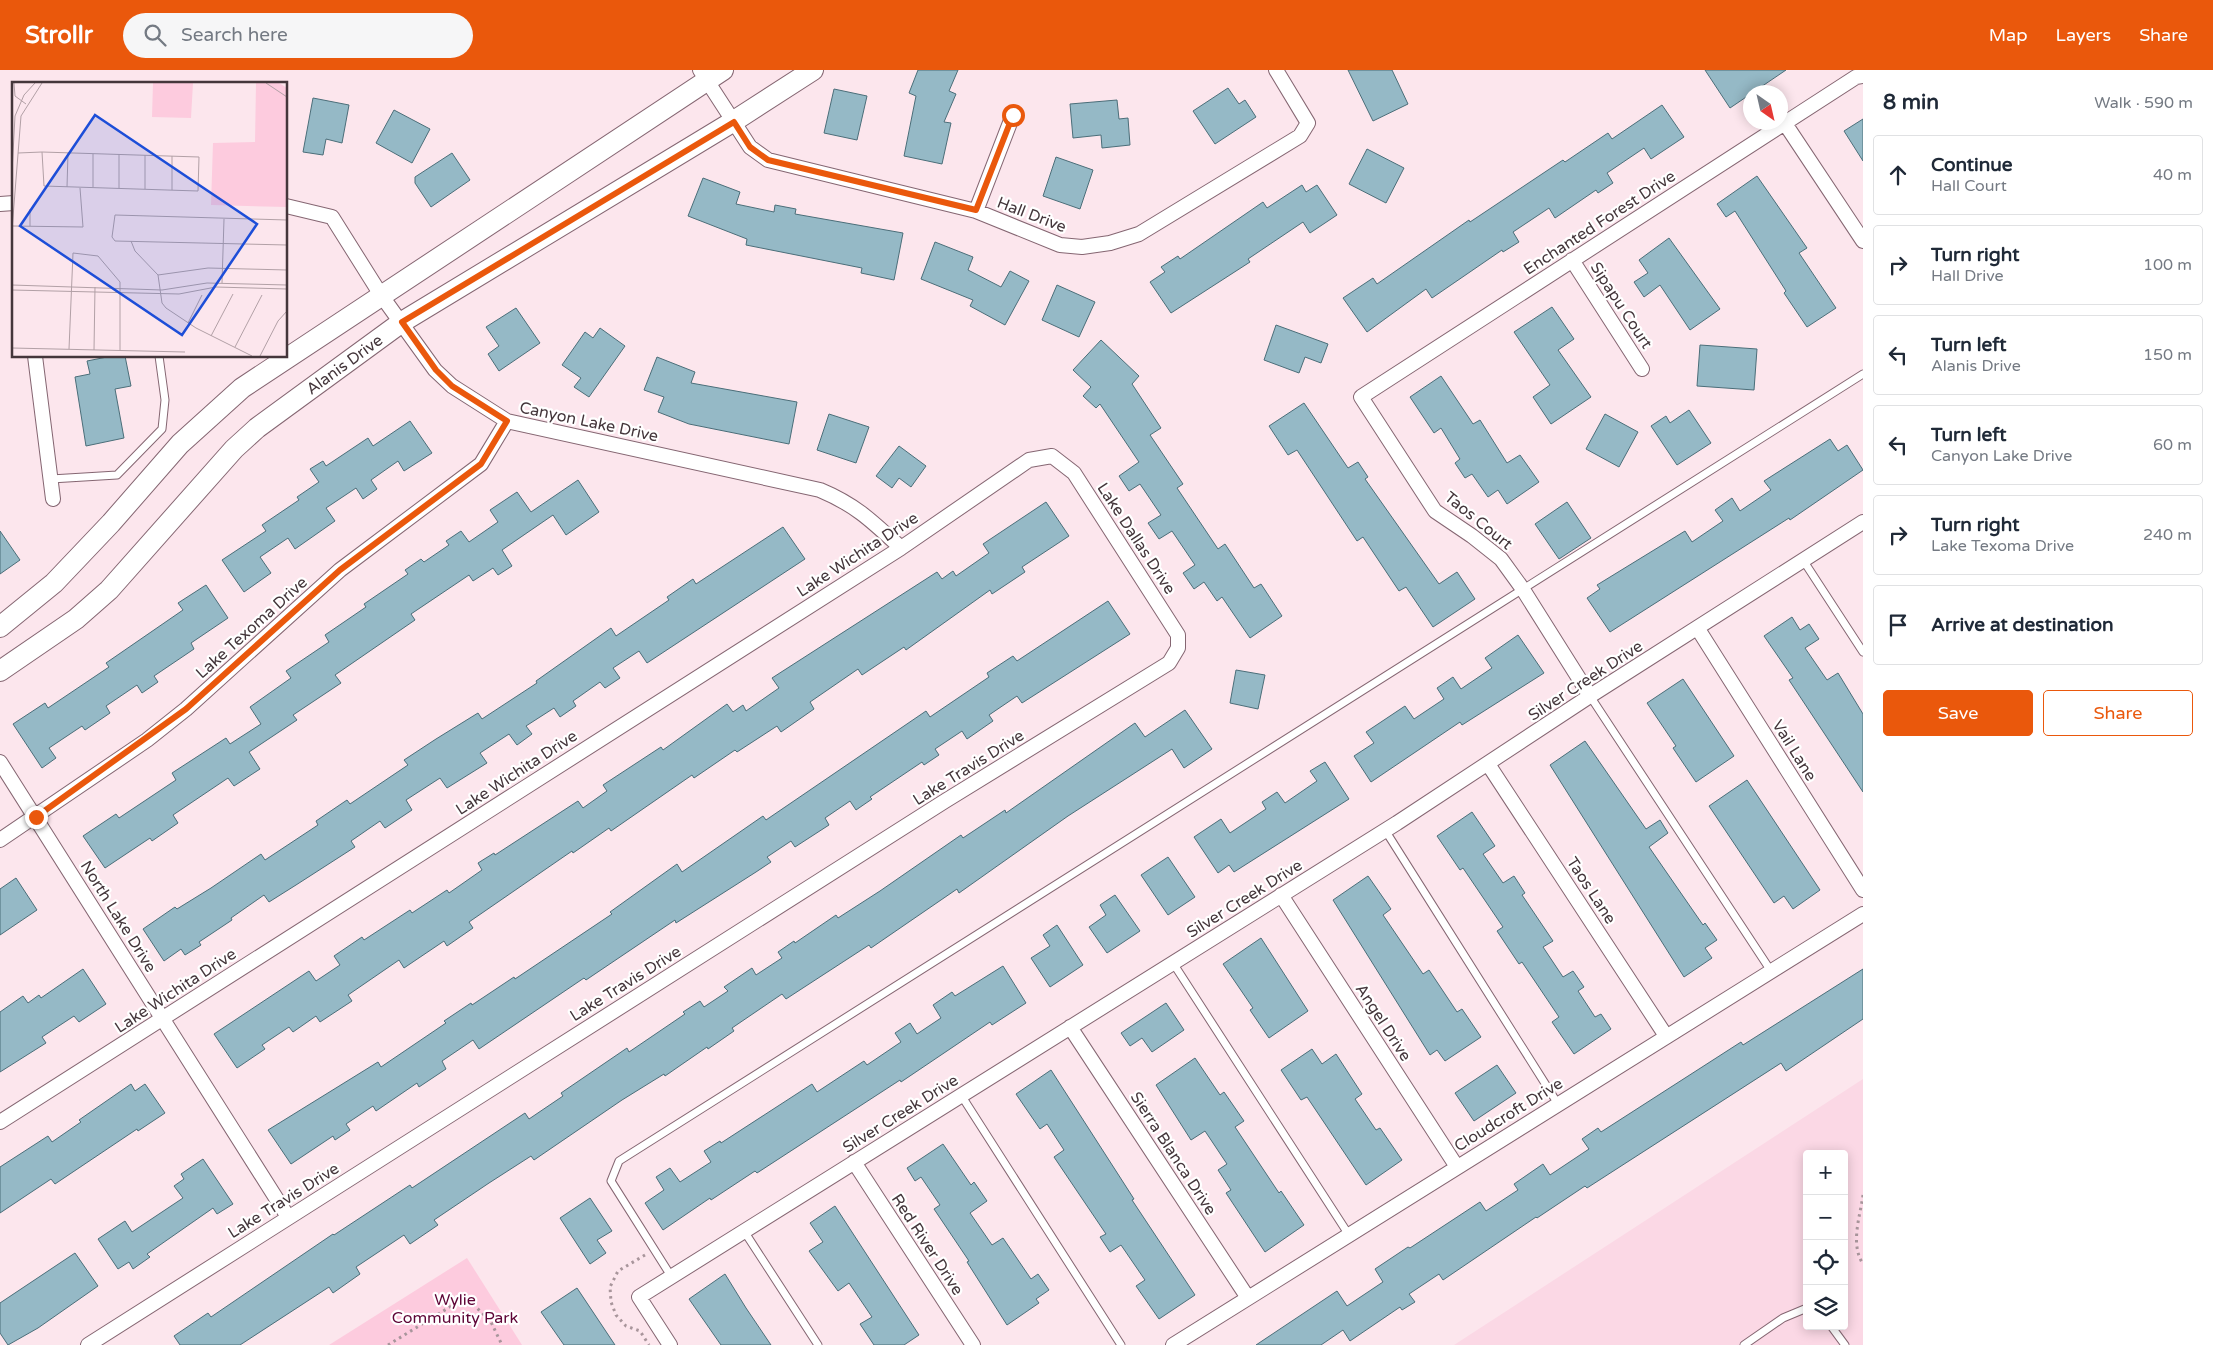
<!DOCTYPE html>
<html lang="en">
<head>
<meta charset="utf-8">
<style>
  :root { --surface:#fff; --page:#f6f6f7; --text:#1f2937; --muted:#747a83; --line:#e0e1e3; --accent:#ea580c }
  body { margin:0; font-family:"Varela Round",sans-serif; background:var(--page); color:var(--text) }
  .controls { position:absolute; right:15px; bottom:15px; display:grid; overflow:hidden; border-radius:5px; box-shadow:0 2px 12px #0003 }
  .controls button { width:45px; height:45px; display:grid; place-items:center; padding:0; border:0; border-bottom:1px solid var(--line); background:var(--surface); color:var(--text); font:25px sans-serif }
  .compass { position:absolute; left:1743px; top:15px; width:45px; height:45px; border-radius:50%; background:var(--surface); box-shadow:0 2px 12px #0003; rotate:146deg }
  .stop { position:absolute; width:15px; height:15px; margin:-11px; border:4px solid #ea580c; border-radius:50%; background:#fff }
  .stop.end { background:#ea580c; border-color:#fff; box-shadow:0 1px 5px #0008 }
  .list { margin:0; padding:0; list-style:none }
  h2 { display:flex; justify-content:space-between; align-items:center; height:65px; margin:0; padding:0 20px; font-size:21px }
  h2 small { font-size:16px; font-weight:400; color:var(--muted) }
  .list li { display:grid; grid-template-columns:32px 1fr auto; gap:15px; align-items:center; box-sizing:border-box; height:80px; margin:0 10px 10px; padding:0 10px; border:1px solid var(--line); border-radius:5px }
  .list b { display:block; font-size:19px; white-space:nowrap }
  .list p { margin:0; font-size:16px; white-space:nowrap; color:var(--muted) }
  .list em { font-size:16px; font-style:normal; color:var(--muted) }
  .actions { display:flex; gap:10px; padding:15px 20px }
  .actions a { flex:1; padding:11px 0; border:1px solid var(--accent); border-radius:5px; text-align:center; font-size:18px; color:var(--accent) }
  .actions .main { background:var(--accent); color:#fff }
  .icon { flex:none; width:28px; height:28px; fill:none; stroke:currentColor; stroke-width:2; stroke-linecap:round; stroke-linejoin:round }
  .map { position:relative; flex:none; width:1863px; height:1275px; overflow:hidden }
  header { display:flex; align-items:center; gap:30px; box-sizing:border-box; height:70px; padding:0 25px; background:var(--accent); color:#fff }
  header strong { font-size:24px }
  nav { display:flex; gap:28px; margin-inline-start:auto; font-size:18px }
  .search { width:350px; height:45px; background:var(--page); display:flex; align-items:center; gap:12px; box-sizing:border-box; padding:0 18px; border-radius:28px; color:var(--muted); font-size:19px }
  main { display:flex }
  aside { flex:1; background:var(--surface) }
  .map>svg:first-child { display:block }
  .built { fill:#fbd8e5; fill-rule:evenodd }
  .green { fill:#fdcbde }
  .building { fill:#95b9c6; stroke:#4b6e79 }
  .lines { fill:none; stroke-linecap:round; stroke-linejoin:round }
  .lane-casing { stroke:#856672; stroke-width:9 }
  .street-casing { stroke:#856672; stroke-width:16 }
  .secondary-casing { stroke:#856672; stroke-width:22 }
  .path { stroke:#a8959b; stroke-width:3; stroke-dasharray:2.5 4; stroke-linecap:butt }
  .lane { stroke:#fff; stroke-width:7 }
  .street { stroke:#fff; stroke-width:14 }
  .secondary { stroke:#fff; stroke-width:20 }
  .route { stroke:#ea580c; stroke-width:6 }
  .labels { text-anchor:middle; stroke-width:4.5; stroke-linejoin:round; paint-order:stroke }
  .street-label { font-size:16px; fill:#44363b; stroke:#fff }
  .park-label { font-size:16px; fill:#5d0436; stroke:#fff }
  .inset-road { fill:none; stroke:#b2a0a6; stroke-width:1 }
  .view { fill:#1d4ed8; fill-opacity:0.15; stroke:#1d4ed8; stroke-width:2.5 }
  .inset-edge { fill:none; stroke:#44363b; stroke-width:2.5 }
</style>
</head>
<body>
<header>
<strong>Strollr</strong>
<div class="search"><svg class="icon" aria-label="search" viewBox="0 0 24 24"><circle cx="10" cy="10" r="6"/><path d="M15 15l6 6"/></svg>Search here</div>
<nav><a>Map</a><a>Layers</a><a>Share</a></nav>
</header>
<main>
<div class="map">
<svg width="1863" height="1275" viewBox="0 0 1863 1275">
  <rect width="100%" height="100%" fill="#fce6ed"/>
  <path class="built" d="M1863,1009V1275H1454ZM1807,1084H1844V1256H1807Z"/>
  <path class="green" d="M467,1188L522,1275H329Z"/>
  <path class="building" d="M918,0H958L949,21L956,24L944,52L951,53L942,94L904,86L916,26L909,23Z
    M1348,0H1392L1408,34L1373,51Z
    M1705,0H1786L1730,38Z
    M1228,18L1239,34L1245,30L1256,47L1215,74L1193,41Z
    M834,19L867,26L857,70L824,63Z
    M313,28L349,35L342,73L326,69L323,85L303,82Z
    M1117,30L1119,49L1128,48L1130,75L1102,78L1101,65L1073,68L1070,34Z
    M1662,35L1684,67L1651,89L1644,78L1607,103L1613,113L1598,123L1596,120L1555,148L1549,138L1513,162L1519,172L1503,182L1502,180L1432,228L1426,219L1367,262L1343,228L1373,208L1377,214L1469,150L1470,152L1563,90L1565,92L1608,63L1612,69Z
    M394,40L430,59L412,93L376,73Z
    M1863,49V91L1844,61Z
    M1367,79L1404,98L1386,133L1349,114Z
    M452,83L470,110L431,137L415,113V107Z
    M1056,87L1093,100L1080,139L1043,126Z
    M1757,106L1807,178L1799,183L1836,238L1807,257L1784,223L1786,221L1735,141L1726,147L1717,134Z
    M703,108L740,122L736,134L774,142L775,135L796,139L795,144L903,163L894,210L861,203L862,198L746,175L747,169L688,146Z
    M1302,115L1306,122L1317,115L1337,145L1310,163L1303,152L1248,189L1250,192L1171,243L1150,212L1165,202L1161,197L1178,186L1180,189L1263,132L1267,138Z
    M1669,168L1720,239L1690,260L1660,215L1644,227L1634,212L1648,203L1639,190Z
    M935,172L973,187L968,200L1001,217L1010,201L1029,211L1005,255L970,236L973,230L921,209Z
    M1057,215L1095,232L1079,267L1042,250Z
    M1552,237L1574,269L1558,280L1591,327L1551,354L1533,327L1550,315L1514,262Z
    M516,238L540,273L499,301L488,284L499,276L486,257Z
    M1276,255L1328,274L1321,293L1305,287L1299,303L1264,290Z
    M600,258L625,276L589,327L574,317L581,308L562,295L585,262L593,268Z
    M1101,270L1139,306L1132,314L1161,358L1150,365L1183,414L1177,418L1218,479L1225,474L1254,518L1261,514L1282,546L1250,568L1222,527L1217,531L1204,512L1194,519L1183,503L1195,495L1172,461L1159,469L1148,453L1161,445L1140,414L1129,421L1119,406L1139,392L1100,334L1096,338L1083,326L1091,317L1073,300Z
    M1700,275L1757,279L1754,320L1697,316Z
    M112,286H125L131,316L115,319L124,368L86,376L75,307L90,304L87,291Z
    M657,287L695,302L691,313L797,332L789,374L689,354L658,342L664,327L644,320Z
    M1441,306L1473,354L1480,350L1507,393L1520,385L1539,412L1507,434L1498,420L1488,427L1472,404L1465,408L1455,393L1460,389L1441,358L1434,363L1410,327Z
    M1304,333L1348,398L1358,392L1368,407L1365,409L1439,514L1457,502L1475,529L1433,557L1406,517L1399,521L1363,467L1357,471L1297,380L1288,385L1269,356Z
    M1689,340L1711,373L1677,395L1651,356L1666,346L1670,353Z
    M829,344L869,357L856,393L817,380Z
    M1605,344L1638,362L1619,397L1586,379Z
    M410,351L432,383L404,401L398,391L371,410L377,419L363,429L356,418L326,438L335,451L295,479L288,468L260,487L271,503L244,522L222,490L266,461L262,455L299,430L297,427L319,412L310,399L323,391L326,396L368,368L373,376Z
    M1830,369L1838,381L1847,375L1863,400L1790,450L1789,448L1610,562L1587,528L1600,519L1597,515L1685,461L1692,472L1723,451L1715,440L1732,428L1740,441L1771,420L1764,411Z
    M899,376L926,396L911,417L899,408L892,418L876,406Z
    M578,410L599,442L566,465L553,445L502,480L512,496L498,505L493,498L473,511L469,505L411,544L415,550L335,605L341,613L293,645L297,650L249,682L260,699L234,716L228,708L173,745L178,753L152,771L150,768L105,798L83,766L116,744L119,748L176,710L172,703L226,668L230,674L261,654L250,637L291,608L286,601L329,572L325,565L366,537L364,534L408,504L405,500L421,489L424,492L449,475L446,471L461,461L469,472L498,452L490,440L517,422L531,442Z
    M1046,432L1069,466L1022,497L1025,502L992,524L990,520L906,580L904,577L862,605L858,599L810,632L814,639L781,662L777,656L737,682L735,680L694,708L692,705L611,761L609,758L573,783L572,781L469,852L473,858L447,876L444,871L404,898L399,890L348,925L352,931L320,952L316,946L293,962L289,957L262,975L265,979L237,998L214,964L309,901L316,911L340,895L334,886L362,867L364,870L410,840L412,843L447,820L449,823L482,800L478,793L494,783L495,785L578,731L583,738L607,721L603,715L661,677L663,680L727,634L733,642L743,635L746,641L779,618L772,608L937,502L942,509L953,501L956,506L989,483L983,474Z
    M1567,432L1591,468L1559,489L1535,454Z
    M783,457L805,489L647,593L639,581L613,598L620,608L605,618L600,612L573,631L576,636L560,647L554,638L526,656L532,664L517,675L509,664L480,683L487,693L447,718L440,708L406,730L412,740L385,758L380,751L351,771L355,777L296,815L269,832L264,825L231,848L232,850L199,872L201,875L185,885L181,879L164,891L143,859L175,837L177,839L211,818L261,784L265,790L318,755L316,751L347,730L350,734L408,695L404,690L436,669L478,643L482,649L537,613L536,611L611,558L616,566L669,530L667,527L693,509L696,514Z
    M0,461L20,490L0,504Z
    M206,515L228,548L191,573L194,579L154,606L158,612L142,623L137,615L106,636L110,643L85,660L82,656L49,678L56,688L42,698L13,654L45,633L48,638L109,597L106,593L183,540L178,533Z
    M1108,531L1130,564L1022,633L1017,626L989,645L993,651L967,669L962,661L935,679L939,685L924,695L922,692L870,727L872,729L856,740L850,731L825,748L829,755L795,777L791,771L767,787L771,792L756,802L676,853L675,850L586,910L584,908L479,979L473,970L442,991L446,999L419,1017L417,1013L376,1041L373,1036L346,1054L350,1060L335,1070L333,1066L291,1094L268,1060L378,992L381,997L446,953L444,951L471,933L472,935L514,907L515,909L612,844L610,842L677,794L682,802L763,746L766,750L926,641L930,647L989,607L987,603L1013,586L1017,591Z
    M1792,547L1800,560L1809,554L1819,569L1805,578L1827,610L1838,603L1863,644V722L1789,610L1793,608L1764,566Z
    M1518,565L1544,603L1462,655L1460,652L1371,712L1354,686L1374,673L1366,662L1405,636L1414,649L1444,629L1437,618L1453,607L1461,619L1492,598L1485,588Z
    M1236,600L1265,605L1258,639L1230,633Z
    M1683,609L1734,686L1696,712L1673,678L1676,676L1647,633Z
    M1185,640L1212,679L1184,698L1172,679L1068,746L959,823L957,819L871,878L869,875L786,929L782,924L732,958L734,961L708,979L707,977L665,1006L664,1004L622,1030L534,1090L531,1086L489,1113L434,1150L438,1155L410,1174L404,1165L356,1197L360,1204L333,1223L329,1217L240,1275H180L174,1266L208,1243L211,1247L333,1164L334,1165L410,1115L412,1118L525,1043L529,1049L563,1026L561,1023L627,978L629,982L685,944L683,942L700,931L704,937L728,921L724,917L752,898L756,905L782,888L778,882L794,871L795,873L836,845L838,848L880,821L961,765L963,768L1005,740L1006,743L1135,653L1145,667Z
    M1585,671L1646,759L1660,750L1668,763L1649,777L1703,855L1705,853L1717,870L1705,878L1712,888L1684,907L1550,695Z
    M1325,692L1349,729L1234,802L1229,795L1218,803L1194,767L1221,749L1230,763L1266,739L1262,732L1277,722L1285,733L1317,711L1310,701Z
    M1747,710L1820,820L1793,839L1784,826L1774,833L1709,736Z
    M1472,742L1495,776L1483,784L1503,813L1514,806L1525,823L1522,825L1553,871L1543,877L1563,907L1573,901L1584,917L1578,921L1595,947L1601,944L1611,959L1574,984L1552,952L1559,947L1522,892L1519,894L1497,861L1503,857L1463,798L1460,800L1437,766Z
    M1168,787L1195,827L1168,845L1141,805Z
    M1368,806L1391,839L1383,845L1423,904L1429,900L1457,942L1462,939L1481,967L1445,991L1437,980L1430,985L1333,830Z
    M16,808L37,840L0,865V819Z
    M1115,825L1140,861L1107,883L1089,857L1106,845L1100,835Z
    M1057,855L1083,895L1050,917L1031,888L1050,876L1043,865Z
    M1261,868L1308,941L1269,968L1250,940L1253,938L1223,894Z
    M1003,896L1026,933L992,955L990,952L901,1012L900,1010L757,1103L755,1101L711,1130L710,1128L663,1160L645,1133L664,1120L656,1107L670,1098L680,1112L711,1092L704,1081L720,1071L721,1073L812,1014L817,1022L864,991L867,995L901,972L895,963L910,953L917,964L941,948L933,935L952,922L955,926Z
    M83,899L106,934L79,952L74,946L42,967L46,973L0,1002V942L23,926L28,933L39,925L41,928Z
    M1863,899V949L1786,1001L1781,993L1587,1118L1585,1116L1537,1148L1536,1147L1443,1210L1439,1204L1409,1224L1415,1232L1402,1240L1400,1237L1350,1271L1343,1260L1321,1275H1256L1337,1221L1347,1236L1383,1212L1375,1199L1408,1177L1410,1178L1480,1132L1486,1141L1518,1120L1514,1114L1543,1094L1550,1105L1589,1079L1582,1069L1598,1058L1601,1062L1741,972L1743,975Z
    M1166,933L1184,960L1152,982L1142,968L1130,976L1121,963Z
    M1312,979L1322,994L1336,984L1362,1024L1355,1029L1376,1060L1380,1058L1402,1090L1366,1115L1307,1027L1301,1030L1281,1000Z
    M1195,988L1220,1025L1224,1022L1244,1051L1235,1057L1279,1123L1281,1121L1304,1155L1265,1182L1226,1123L1231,1120L1218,1100L1227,1094L1205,1061L1191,1070L1156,1015Z
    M1497,995L1516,1023L1474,1051L1455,1023Z
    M1051,1000L1134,1129L1132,1130L1195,1225L1159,1249L1136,1216L1145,1210L1121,1175L1110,1182L1100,1167L1106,1164L1054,1087L1064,1080L1047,1054L1040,1059L1016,1024Z
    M131,1014L135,1021L145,1014L165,1043L138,1061L137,1059L55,1114L51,1109L0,1143V1097L48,1066L52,1072L81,1052L79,1050Z
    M943,1074L971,1115L974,1112L987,1131L970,1143L992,1175L1003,1168L1031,1209L1038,1204L1049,1220L1036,1229L1039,1233L1007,1255L967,1192L969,1191L934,1139L940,1135L921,1107L915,1111L907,1098Z
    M203,1089L233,1134L217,1144L213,1138L147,1184L150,1187L133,1199L129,1192L118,1199L98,1169L125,1151L132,1162L183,1128L174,1116L184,1109L181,1104Z
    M590,1128L612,1161L597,1170L606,1183L590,1194L560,1148Z
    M835,1136L919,1265L904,1275H874L860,1254L872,1247L849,1213L838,1221L809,1181L823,1172L810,1153Z
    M75,1183L98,1216L38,1258L8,1275L0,1263V1233Z
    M725,1204L746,1238L771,1275H721L689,1229Z
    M577,1218L615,1275H564L541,1242Z"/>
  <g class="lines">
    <defs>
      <path id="lane" d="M51,409L117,405L162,359L165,330L159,286
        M1803,490L1863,582
        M1590,626L1771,901
        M1385,760L1558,1034
        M1173,893L1349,1165
        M961,1025L1121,1275
        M744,1161L818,1275
        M671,1206L611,1111L619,1091L1863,304
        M1831,1256L1845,1275
        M1744,1275L1783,1248L1807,1238"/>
      <path id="street" d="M700,0L750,77L768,90L976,141L1060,175L1082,177L1110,173L1139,164L1300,66L1308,53L1276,0
        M1784,52L1863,171
        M0,134L14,133
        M286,136L332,147L381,225L435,300L452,316L507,351L820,420C856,435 873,452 901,478
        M976,141L1013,45
        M1572,190L1642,299
        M35,286L53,429
        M1698,559L1863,820
        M1590,626L1522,518L1501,489L1472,466L1435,441L1361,327L1856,7L1863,6
        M0,692L288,1147
        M1488,694L1666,966
        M0,770L147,670L186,639L340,500L481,394L507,351
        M1281,825L1457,1097
        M1070,957L1248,1228
        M0,1052L901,478L1029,390L1052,386L1074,403L1178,565V578L1169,593L945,731L88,1275
        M854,1092L973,1275
        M670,1275L639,1227L1397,753L1590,626L1863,452
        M1173,1275L1863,844"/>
      <path id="secondary" d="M0,557L54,513L111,453L180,374L242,318L723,0
        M0,601L76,549L109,520L234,379L257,358L402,252L734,51L813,0"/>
    </defs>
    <use href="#lane" class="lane-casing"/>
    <use href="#street" class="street-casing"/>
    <use href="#secondary" class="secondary-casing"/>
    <path class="path" d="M1863,1125C1860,1147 1850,1174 1863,1194
      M645,1185L618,1201L610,1217L611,1232L616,1245L626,1256L640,1261L649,1275
      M388,1275L453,1235L471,1232L491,1252L502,1275"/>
    <use href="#lane" class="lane"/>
    <use href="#street" class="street"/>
    <use href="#secondary" class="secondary"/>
  </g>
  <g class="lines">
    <path class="route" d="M36,747L186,639L340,500L481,394L507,351L452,316L436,300L402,252L734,52L750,77L768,90L976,140L1013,45"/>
  </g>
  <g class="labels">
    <g class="street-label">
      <text transform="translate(1032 144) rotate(21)" y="6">Hall Drive</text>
      <text transform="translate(1599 152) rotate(-33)" y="6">Enchanted Forest Drive</text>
      <text transform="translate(1622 235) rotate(57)" y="6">Sipapu Court</text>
      <text transform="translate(344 294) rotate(-36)" y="6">Alanis Drive</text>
      <text transform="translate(589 351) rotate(12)" y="6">Canyon Lake Drive</text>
      <text transform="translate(1479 450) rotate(39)" y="6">Taos Court</text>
      <text transform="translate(1137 468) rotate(57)" y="6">Lake Dallas Drive</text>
      <text transform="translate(857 484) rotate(-33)" y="6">Lake Wichita Drive</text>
      <text transform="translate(251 557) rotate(-42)" y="6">Lake Texoma Drive</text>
      <text transform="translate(1585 610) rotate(-33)" y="6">Silver Creek Drive</text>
      <text transform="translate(1795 680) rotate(58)" y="6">Vail Lane</text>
      <text transform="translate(968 697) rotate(-32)" y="6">Lake Travis Drive</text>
      <text transform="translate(516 702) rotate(-33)" y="6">Lake Wichita Drive</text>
      <text transform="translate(1592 820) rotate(57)" y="6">Taos Lane</text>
      <text transform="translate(1244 828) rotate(-32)" y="6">Silver Creek Drive</text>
      <text transform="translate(119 846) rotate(58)" y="6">North Lake Drive</text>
      <text transform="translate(625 913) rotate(-32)" y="6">Lake Travis Drive</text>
      <text transform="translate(175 920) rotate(-33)" y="6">Lake Wichita Drive</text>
      <text transform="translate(1384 952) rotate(57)" y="6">Angel Drive</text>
      <text transform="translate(900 1043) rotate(-32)" y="6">Silver Creek Drive</text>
      <text transform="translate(1508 1044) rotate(-32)" y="6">Cloudcroft Drive</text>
      <text transform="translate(1174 1083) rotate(57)" y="6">Sierra Blanca Drive</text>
      <text transform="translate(283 1130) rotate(-32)" y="6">Lake Travis Drive</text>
      <text transform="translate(928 1174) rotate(57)" y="6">Red River Drive</text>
    </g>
    <g class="park-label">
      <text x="455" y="1235">Wylie<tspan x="455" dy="18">Community Park</tspan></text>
    </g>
  </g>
  <g transform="translate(12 12)">
    <rect width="275" height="275" fill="#fce6ed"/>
    <path d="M141,1H181L179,36L140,35ZM244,1H267L275,6V125L199,123L201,61L243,60Z" fill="#fdcbde"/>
    <path class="inset-road" d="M2,1L3,14L14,22M254,1L275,15M6,71L30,70L187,75L186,109L32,104L30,70M0,90L3,34L12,13L23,1M55,105L56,71M81,105V72M107,106V72M133,107V73M160,108V74M275,138L103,133L100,155L103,159L275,163M1,144L71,145L68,106M18,144V127M0,148L9,34L30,1M119,159L123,169L146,193L150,221L154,226L184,246L240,274M0,186V252M146,193L196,186L275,188M210,201L212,137M0,203L150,208L195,201L275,203M0,208L167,212L204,205L275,207M176,241L190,213M199,254L221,212M223,265L250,213M0,266L173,270M57,267L61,171L86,174L108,200V269M82,268L83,205M248,274L266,239L275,229"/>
    <path class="view" d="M83,33L245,142L170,253L8,144Z"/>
    <rect width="275" height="275" class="inset-edge"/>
  </g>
</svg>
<div class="controls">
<button>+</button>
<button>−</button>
<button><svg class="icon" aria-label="locate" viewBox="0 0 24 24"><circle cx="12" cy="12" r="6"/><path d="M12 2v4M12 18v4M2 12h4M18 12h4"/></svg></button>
<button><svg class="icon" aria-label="layers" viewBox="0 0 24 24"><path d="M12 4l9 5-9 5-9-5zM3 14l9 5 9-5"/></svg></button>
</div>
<svg class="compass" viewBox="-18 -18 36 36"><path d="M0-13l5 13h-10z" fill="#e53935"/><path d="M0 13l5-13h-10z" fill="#747a83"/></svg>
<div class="stop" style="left:1013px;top:45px"></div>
<div class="stop end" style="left:36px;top:747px"></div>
</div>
<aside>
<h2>8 min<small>Walk · 590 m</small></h2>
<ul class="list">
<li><svg class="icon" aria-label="ahead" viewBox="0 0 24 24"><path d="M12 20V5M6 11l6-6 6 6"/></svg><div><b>Continue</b><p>Hall Court</p></div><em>40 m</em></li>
<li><svg class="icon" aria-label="right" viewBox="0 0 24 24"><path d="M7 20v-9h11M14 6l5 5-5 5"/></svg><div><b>Turn right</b><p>Hall Drive</p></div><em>100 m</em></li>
<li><svg class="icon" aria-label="left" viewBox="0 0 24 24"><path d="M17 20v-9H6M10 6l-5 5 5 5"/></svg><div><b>Turn left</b><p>Alanis Drive</p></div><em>150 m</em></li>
<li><svg class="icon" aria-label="left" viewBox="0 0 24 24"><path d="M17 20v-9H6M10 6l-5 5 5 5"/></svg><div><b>Turn left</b><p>Canyon Lake Drive</p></div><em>60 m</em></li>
<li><svg class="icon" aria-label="right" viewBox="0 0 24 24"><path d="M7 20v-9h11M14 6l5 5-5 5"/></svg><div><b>Turn right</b><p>Lake Texoma Drive</p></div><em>240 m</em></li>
<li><svg class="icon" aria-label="arrive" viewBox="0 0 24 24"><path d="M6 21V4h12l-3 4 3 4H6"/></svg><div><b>Arrive at destination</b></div></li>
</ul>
<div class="actions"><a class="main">Save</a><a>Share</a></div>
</aside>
</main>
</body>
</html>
